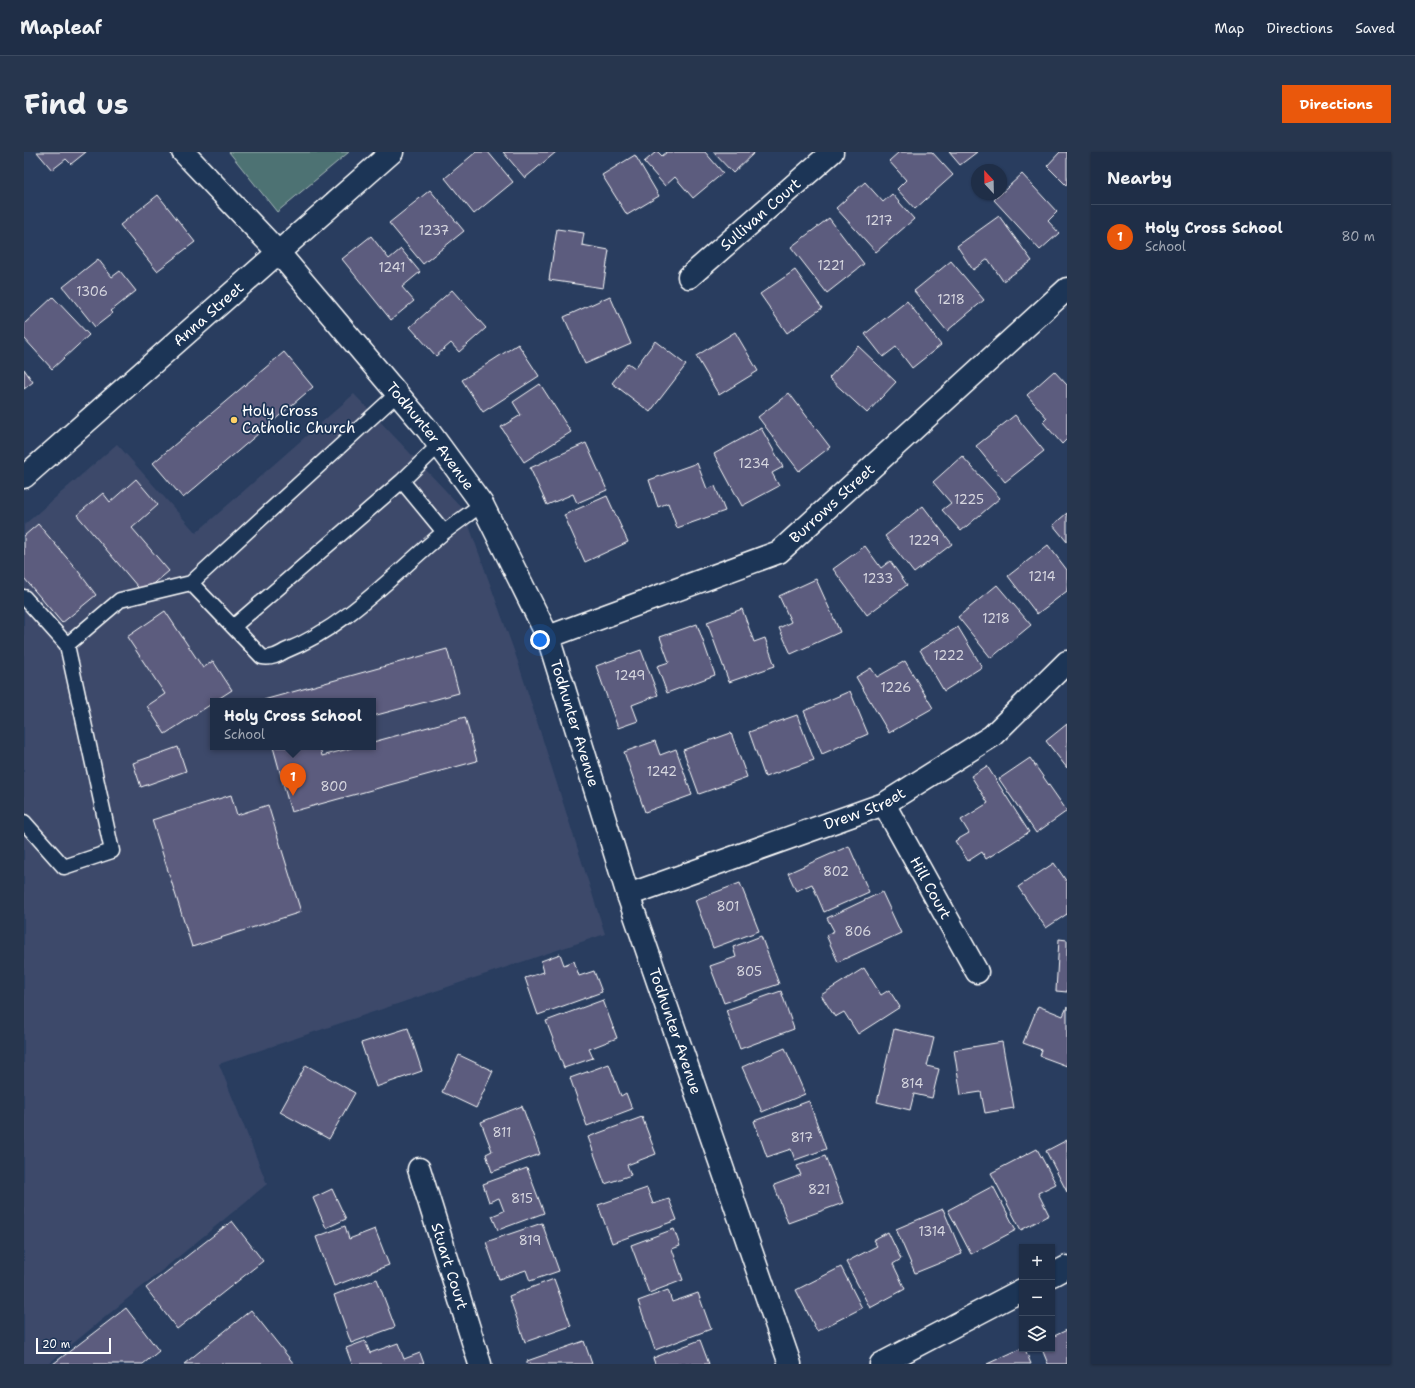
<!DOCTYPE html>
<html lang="en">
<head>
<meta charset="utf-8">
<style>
  :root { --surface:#1f2e47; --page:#27364e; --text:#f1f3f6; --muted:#a1a8b4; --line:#3c4a60; --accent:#ea580c }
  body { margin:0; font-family:"Shantell Sans",sans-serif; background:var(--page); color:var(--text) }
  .controls { position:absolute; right:12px; bottom:12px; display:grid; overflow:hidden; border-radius:0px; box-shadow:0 1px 3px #0004 }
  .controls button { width:36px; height:36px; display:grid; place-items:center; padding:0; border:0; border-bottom:1px solid var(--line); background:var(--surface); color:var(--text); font:20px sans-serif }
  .compass { position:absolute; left:947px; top:12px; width:36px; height:36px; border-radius:50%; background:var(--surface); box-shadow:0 1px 3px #0004; rotate:338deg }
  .scale { position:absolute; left:12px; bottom:10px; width:75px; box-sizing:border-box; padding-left:4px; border:2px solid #fff; border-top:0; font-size:11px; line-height:14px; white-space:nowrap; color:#fff; -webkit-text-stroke:3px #1d3557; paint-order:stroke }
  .you { position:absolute; left:516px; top:488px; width:14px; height:14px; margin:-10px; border:3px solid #fff; border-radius:50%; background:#1a73e8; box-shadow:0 0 0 6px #1a73e833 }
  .badge { display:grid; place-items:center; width:26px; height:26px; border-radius:50%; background:var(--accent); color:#fff; font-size:13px; font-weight:700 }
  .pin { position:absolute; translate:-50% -33px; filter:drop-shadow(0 1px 2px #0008) }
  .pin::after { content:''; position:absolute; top:21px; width:14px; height:12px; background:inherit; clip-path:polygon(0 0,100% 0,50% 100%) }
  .popup { position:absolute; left:186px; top:546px; width:166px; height:52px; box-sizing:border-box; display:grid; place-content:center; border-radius:0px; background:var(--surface); filter:drop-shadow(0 1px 3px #0005); font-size:13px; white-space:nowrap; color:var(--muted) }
  .popup b { font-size:15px; color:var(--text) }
  .popup::after { content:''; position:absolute; left:50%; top:100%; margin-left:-8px; border:8px solid transparent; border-top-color:var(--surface) }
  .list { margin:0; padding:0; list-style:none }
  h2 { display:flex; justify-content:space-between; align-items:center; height:52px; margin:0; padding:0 16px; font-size:17px }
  h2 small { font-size:13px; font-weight:400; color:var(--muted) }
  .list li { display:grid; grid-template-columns:26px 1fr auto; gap:12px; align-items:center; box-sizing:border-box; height:64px; padding:0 16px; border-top:1px solid var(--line) }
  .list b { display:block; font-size:15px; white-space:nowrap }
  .list p { margin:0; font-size:13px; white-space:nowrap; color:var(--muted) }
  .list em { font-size:13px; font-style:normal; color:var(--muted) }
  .icon { flex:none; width:22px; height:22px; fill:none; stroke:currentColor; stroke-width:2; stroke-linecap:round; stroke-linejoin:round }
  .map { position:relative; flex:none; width:1043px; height:1212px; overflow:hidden; border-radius:0px }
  header { display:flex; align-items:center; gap:24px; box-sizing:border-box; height:56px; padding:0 20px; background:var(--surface); border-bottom:1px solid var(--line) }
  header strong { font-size:19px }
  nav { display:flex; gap:22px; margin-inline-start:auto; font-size:14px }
  .intro { display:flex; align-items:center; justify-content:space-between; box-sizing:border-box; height:96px; padding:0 24px }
  h1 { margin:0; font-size:28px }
  .button { padding:10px 18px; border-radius:0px; background:var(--accent); color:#fff; font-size:14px; font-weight:700 }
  main { display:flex; gap:24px; padding:0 24px }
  aside { flex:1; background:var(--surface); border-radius:0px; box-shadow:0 1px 3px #0004 }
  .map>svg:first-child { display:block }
  .built { fill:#3c4a6b; fill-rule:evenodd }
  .green { fill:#4e7273; stroke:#a6b8b9 }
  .building { fill:#5b5b7e; stroke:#fff }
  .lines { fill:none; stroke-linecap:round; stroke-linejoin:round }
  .service-casing { stroke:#fff; stroke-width:17 }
  .minor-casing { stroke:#fff; stroke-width:25 }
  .tertiary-casing { stroke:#fff; stroke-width:25 }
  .service { stroke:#1d3557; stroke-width:14 }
  .minor { stroke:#1d3557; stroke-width:22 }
  .tertiary { stroke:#1d3557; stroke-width:22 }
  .poi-dot { fill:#ffd166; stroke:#1d3557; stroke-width:1.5 }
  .labels { text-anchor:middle; stroke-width:3.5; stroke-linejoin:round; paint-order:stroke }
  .number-label { font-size:13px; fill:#d6d6df }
  .street-label { font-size:15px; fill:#fff; stroke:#1d3557 }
  .poi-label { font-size:15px; fill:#fff; stroke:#1d3557; text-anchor:start }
</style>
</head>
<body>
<header>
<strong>Mapleaf</strong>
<nav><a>Map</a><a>Directions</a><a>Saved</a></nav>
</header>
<div class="intro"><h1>Find us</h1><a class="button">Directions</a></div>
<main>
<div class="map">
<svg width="1043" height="1212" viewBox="0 0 1043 1212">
  <rect width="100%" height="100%" fill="#293d5f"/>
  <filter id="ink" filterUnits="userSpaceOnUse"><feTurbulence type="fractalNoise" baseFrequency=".025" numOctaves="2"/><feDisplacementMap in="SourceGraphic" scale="8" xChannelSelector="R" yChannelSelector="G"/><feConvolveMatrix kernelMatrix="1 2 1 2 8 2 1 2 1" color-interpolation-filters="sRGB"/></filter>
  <g filter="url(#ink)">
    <path class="built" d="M330,242L439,357L493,507L581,782L195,912L243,1032L24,1212H0V373L93,292L172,381ZM189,549H349V595H189Z"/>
    <path class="green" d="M205,0H325L253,60Z"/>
    <path class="building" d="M13,0H62L47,12L42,7L28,18Z
      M452,0H464L489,30L450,62L421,26Z
      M479,0H532L501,26Z
      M632,0H634L638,4L643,0H681L699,21L669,46L651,25L641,34L620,10Z
      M689,0H731L709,21Z
      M875,0H908L929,23L891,57L873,37L882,28L865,9Z
      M925,0H953L936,13Z
      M1036,0H1043V34L1023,14Z
      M611,3L635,44L603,63L578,23Z
      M998,22L1033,60L1024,69L1035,81L1016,98L970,48Z
      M841,30L859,50L868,42L890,67L852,100L812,56Z
      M406,38L440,79L399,112L365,71Z
      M134,43L171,90L133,119L96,73Z
      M975,64L1008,109L979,129L964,107L949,118L933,94Z
      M805,66L840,112L803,141L767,95Z
      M533,77L560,81L558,93L585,98L579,136L525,128Z
      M347,84L365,107L377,97L396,120L378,135L390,149L367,168L318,107Z
      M74,107L88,125L96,119L112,139L87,159L89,161L71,175L39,135Z
      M927,109L960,148L923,179L890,139Z
      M771,118L798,156L763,181L736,142Z
      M428,138L462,176L435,200L427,191L412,204L386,175Z
      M586,144L607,192L561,212L540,165Z
      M29,145L65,183L28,217L0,186V172Z
      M883,149L917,193L888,216L872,195L859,205L841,182Z
      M711,180L734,219L695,243L672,204Z
      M631,189L662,213L626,260L588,231L604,211L611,216Z
      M494,192L515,224L459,260L438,228Z
      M834,194L872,230L843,261L805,226Z
      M260,200L289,235L159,346L129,311Z
      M0,217L9,230L0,237Z
      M1030,219L1043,233V287L1038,292L1019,270L1023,266L1003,243Z
      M516,232L547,280L500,310L477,275L497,263L489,250Z
      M765,241L806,295L775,319L734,265Z
      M991,263L1020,299L981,330L952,294Z
      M737,276L759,315L748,321L755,334L718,354L690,302Z
      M562,291L583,338L553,351L549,342L523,353L506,316Z
      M938,304L976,346L937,379L918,358L927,351L909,330Z
      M673,311L683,337L691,334L701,359L653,376L644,351L634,355L625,328Z
      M112,327L134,353L108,376L145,419L119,441L53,363L79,341L86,350Z
      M583,344L604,390L561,410L540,363Z
      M899,354L928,392L890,421L861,384Z
      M1043,361V390L1029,373Z
      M14,372L54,419L72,443L38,471L0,426V384Z
      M1024,393L1043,418V439L1013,462L984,424Z
      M841,394L857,416L866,409L883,433L843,463L809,417Z
      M792,427L816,480L767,502L755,476L767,470L755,444Z
      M973,433L1007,473L967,506L934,465Z
      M718,457L730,490L741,486L751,514L705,530L683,470Z
      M141,459L179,516L189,509L208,538L191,549H189V551L141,582L123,554L141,542L103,485Z
      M673,472L691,523L643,541L633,514L645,510L636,485Z
      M934,475L958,515L920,539L896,498Z
      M423,497L435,541L349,564V549H236Z
      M617,498L634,543L608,553L614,569L594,576L572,514Z
      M881,509L909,556L865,581L832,525L847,516L853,525Z
      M826,539L844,582L798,602L780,559Z
      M773,563L790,608L741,625L725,580Z
      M441,565L453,609L267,660L249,595H296L298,604L331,595H349V590Z
      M1043,572V616L1022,589Z
      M707,581L723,625L675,642L659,598Z
      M631,589L636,603L652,597L668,643L621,660L600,600Z
      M154,595L162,619L117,635L109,611Z
      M1006,606L1043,659L1012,681L975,627Z
      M963,614L1005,680L962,707L958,700L944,709L931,689L945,681L937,668L964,651L947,624Z
      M207,643L213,663L244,653L277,760L168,795L128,668Z
      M825,694L845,740L800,760L788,732L772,739L764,721Z
      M1030,711L1043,730V762L1022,776L994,735Z
      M716,731L735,779L689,796L671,748Z
      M858,740L877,781L814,810L802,783L810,779L803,766Z
      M737,784L755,832L700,851L686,814L712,805L709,795Z
      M1035,787L1043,788V840L1032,839Z
      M536,802L540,813L550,809L555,824L570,819L578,840L514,863L501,826L520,820L517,809Z
      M840,816L857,843L865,838L876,855L834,882L820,860L811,865L797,843Z
      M757,839L770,877L716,897L702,858Z
      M579,848L593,886L565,897L569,906L540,916L522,869Z
      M1014,854L1039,864L1043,855V914L1016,904L1018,898L999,891Z
      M384,876L398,919L352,935L337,891Z
      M870,877L910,886L903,914L915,917L908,946L890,942L886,958L853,950Z
      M978,890L990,956L961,961L957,940L937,943L930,898Z
      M761,896L781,942L738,960L718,915Z
      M435,903L469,919L452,956L418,940Z
      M585,912L597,944L602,941L608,957L563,974L546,926Z
      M282,913L331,941L305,987L256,960Z
      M785,949L802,997L771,1008L767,997L743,1005L730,969Z
      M498,954L516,1002L468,1020L462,1002L468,999L457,970Z
      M618,965L632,1002L603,1013L607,1023L581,1032L564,985Z
      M1043,988V1040L1022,999Z
      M1013,997L1032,1032L1014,1041L1025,1063L997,1078L967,1021Z
      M801,1004L819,1051L764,1071L750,1033L777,1023L773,1014Z
      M503,1016L520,1061L474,1078L468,1064L480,1059L475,1046L465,1050L459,1032Z
      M969,1034L992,1078L947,1102L924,1058Z
      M623,1036L629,1052L645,1047L653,1068L588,1091L574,1053Z
      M308,1037L322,1067L302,1076L289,1046Z
      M919,1057L938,1102L891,1121L872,1077Z
      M208,1069L239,1109L153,1177L122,1136Z
      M518,1071L535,1119L506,1129L502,1118L475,1127L462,1090Z
      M321,1074L325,1087L351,1077L365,1113L310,1134L292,1085Z
      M650,1077L656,1094L648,1097L659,1128L625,1141L607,1093Z
      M864,1080L877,1107L869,1112L881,1137L846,1156L822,1110L853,1094L849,1088Z
      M817,1115L838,1156L793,1179L772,1138Z
      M353,1127L371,1175L327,1191L310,1143Z
      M530,1127L547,1174L501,1190L485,1144Z
      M644,1138L648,1150L674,1141L687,1177L631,1198L614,1149Z
      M102,1156L135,1199L119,1212H29Z
      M227,1158L270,1212H160Z
      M1043,1178V1212H1024L1018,1197H1028V1185Z
      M676,1188L685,1212H631L629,1206Z
      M341,1189L346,1201L374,1191L380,1207L396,1201L400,1212H328L322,1196Z
      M560,1189L568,1212H503V1209Z
      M998,1196L1001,1197L1007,1212H963Z"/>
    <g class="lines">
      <defs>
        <path id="service" d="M378,329L420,380
          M167,431L238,505C247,507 254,503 261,499C324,474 368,423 419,381C432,371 445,362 458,352
          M0,445L43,493L96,448L167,431L373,242
          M209,475L378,329L415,293
          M0,670L40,715L88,699L43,493"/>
        <g id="minor">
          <path id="s1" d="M665,125L808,0"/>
          <path id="s2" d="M524,485L755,400L1043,137"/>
          <path id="s3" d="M860,652L953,820"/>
          <path id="s4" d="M604,743L860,652L968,584L1043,510"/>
          <path id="s5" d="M395,1017L456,1212"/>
          <path d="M1028,1123L1043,1115"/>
          <path d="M857,1212L998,1138"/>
        </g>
        <g id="tertiary">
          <path id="s6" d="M159,0L254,100L404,278L458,352L524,485L604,743L766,1212"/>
          <path id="s7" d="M0,325L368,0"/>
        </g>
      </defs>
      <use href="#service" class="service-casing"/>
      <use href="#minor" class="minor-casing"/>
      <use href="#tertiary" class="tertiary-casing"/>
      <use href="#service" class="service"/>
      <use href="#minor" class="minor"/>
      <use href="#tertiary" class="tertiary"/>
    </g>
  </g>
  <circle class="poi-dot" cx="210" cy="268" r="4"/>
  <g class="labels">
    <g class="number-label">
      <text x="855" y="73">1217</text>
      <text x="410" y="83">1237</text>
      <text x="807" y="118">1221</text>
      <text x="368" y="120">1241</text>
      <text x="68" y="144">1306</text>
      <text x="927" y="152">1218</text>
      <text x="730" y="316">1234</text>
      <text x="945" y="352">1225</text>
      <text x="900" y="393">1229</text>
      <text x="1018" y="429">1214</text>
      <text x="854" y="431">1233</text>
      <text x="972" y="471">1218</text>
      <text x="925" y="508">1222</text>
      <text x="606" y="528">1249</text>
      <text x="872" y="540">1226</text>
      <text x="638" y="624">1242</text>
      <text x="310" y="639">800</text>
      <text x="812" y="724">802</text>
      <text x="704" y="759">801</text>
      <text x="834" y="784">806</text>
      <text x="725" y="824">805</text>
      <text x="888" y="936">814</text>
      <text x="478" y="985">811</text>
      <text x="778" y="990">817</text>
      <text x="795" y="1042">821</text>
      <text x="498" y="1051">815</text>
      <text x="908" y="1084">1314</text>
      <text x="506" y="1093">819</text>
    </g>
    <g class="street-label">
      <text dy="5" stroke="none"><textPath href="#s1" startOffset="95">Sullivan Court</textPath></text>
      <text dy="5" stroke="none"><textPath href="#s7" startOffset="246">Anna Street</textPath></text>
      <text dy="5" stroke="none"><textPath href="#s6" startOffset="377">Todhunter Avenue</textPath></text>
      <text dy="5" stroke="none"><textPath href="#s2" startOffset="318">Burrows Street</textPath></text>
      <text dy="5" stroke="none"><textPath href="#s6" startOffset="701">Todhunter Avenue</textPath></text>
      <text dy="5" stroke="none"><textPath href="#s4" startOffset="252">Drew Street</textPath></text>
      <text dy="5" stroke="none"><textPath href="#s3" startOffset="96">Hill Court</textPath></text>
      <text dy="5" stroke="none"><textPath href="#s6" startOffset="1025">Todhunter Avenue</textPath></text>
      <text dy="5" stroke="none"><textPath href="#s5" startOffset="102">Stuart Court</textPath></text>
    </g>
    <g class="poi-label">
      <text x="218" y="264">Holy Cross<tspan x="218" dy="17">Catholic Church</tspan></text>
    </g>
  </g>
</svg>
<div class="controls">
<button>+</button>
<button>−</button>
<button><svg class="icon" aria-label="layers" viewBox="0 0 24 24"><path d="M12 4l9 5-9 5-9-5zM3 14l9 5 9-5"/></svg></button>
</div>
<svg class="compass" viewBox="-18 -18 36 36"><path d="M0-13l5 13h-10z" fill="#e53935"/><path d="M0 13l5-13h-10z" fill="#a1a8b4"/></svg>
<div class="scale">20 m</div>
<div class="you"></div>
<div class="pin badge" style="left:269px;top:644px">1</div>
<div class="popup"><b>Holy Cross School</b>School</div>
</div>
<aside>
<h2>Nearby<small></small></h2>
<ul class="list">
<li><span class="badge">1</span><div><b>Holy Cross School</b><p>School</p></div><em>80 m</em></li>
</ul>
</aside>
</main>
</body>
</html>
